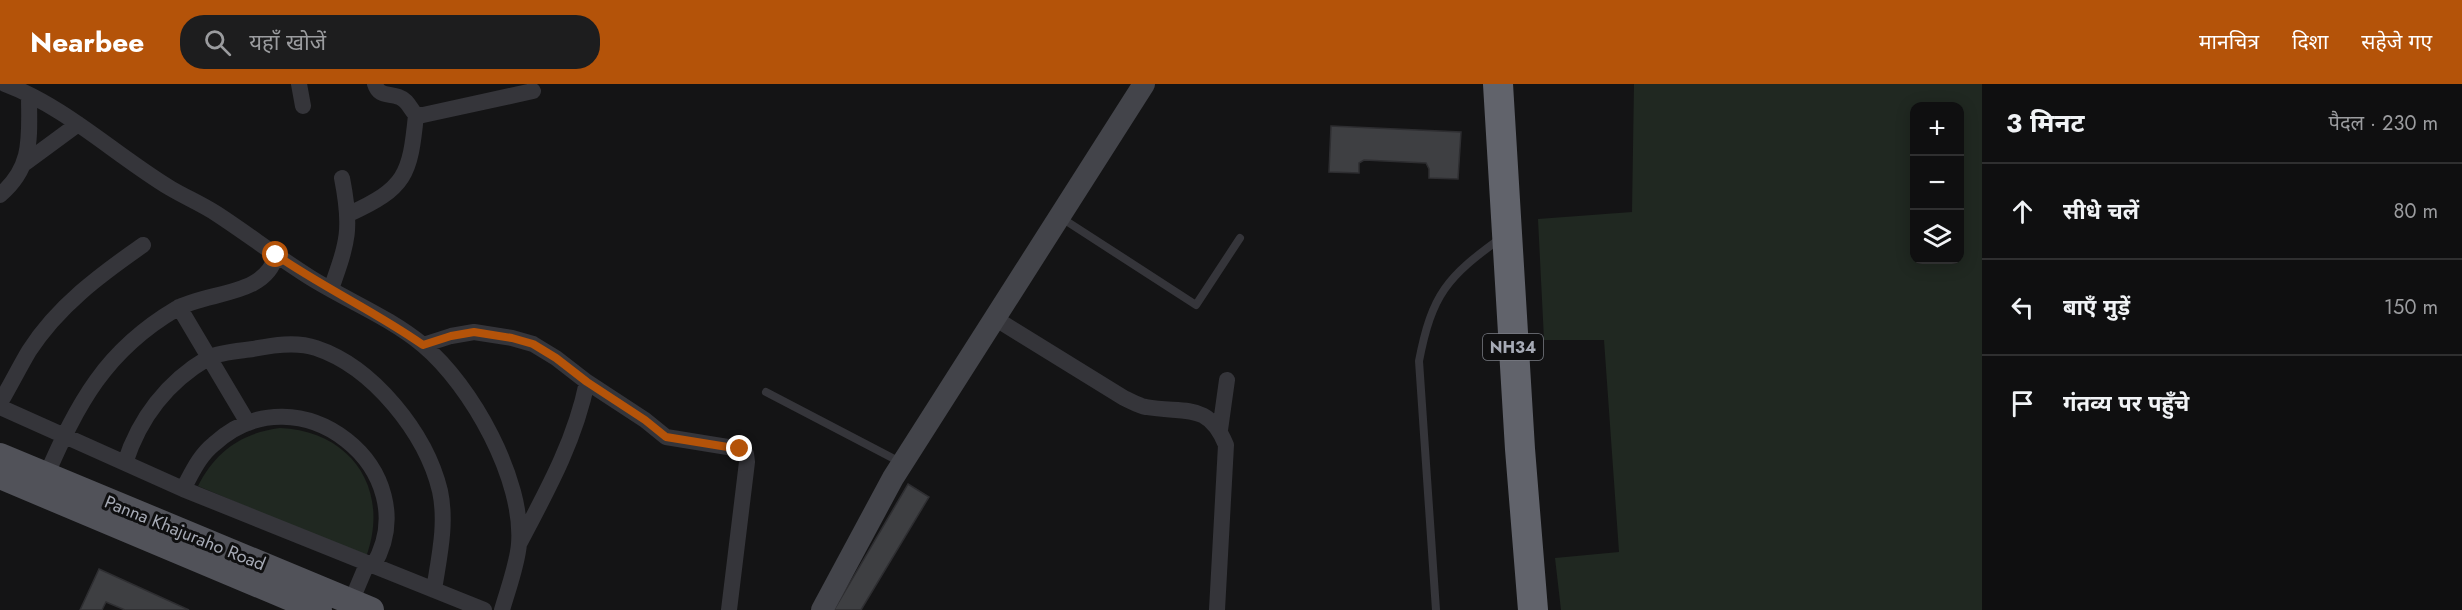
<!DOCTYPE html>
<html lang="hi">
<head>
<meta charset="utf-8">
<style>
  :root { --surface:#0f0f10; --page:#1d1d1e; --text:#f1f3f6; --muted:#9b9c9f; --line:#2f2f30; --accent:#b45309 }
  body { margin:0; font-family:Jost,"Noto Sans Devanagari",sans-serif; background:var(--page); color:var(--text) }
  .controls { position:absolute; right:18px; top:18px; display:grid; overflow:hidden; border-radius:12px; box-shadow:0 3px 15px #0003 }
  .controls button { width:54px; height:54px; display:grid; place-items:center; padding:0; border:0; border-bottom:2px solid var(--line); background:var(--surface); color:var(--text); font:30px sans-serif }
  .stop { position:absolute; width:18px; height:18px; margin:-14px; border:4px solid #b45309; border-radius:50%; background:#fff }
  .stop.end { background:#b45309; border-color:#fff; box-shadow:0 2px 6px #0008 }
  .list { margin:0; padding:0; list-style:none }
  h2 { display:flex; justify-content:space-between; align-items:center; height:78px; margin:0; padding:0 24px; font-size:26px }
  h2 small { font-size:20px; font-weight:400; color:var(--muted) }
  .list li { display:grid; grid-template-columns:39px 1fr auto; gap:18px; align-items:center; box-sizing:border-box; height:96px; padding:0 24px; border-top:2px solid var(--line) }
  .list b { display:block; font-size:22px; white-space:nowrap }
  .list em { font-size:20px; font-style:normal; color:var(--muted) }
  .icon { flex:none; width:33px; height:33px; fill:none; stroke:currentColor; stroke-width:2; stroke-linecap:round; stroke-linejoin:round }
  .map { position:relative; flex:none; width:1982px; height:526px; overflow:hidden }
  header { display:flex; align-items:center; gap:36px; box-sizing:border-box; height:84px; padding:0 30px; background:var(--accent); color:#fff }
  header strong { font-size:28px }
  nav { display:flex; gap:33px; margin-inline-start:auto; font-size:21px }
  .search { width:420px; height:54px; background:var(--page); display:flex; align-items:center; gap:15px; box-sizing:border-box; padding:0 21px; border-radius:24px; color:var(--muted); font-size:22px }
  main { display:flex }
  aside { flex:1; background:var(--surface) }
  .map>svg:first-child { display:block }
  .green { fill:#202821; fill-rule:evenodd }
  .building { fill:#3e3f42; stroke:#2e2e31; stroke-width:1.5 }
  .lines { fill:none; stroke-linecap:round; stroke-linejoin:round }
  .lane { stroke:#35353a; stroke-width:8 }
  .street { stroke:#35353a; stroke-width:16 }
  .secondary { stroke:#43444a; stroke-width:22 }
  .primary { stroke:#515259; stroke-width:26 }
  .highway { stroke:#61636b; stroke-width:30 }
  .route { stroke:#b45309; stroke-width:8 }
  .labels { text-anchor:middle; stroke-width:6; stroke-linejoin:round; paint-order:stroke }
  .shield { fill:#0f0f10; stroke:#797c84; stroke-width:1.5 }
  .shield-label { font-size:16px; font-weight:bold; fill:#a6aab5 }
  .street-label { font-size:18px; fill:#a6aab5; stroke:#0f0f10 }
</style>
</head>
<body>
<header>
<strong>Nearbee</strong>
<div class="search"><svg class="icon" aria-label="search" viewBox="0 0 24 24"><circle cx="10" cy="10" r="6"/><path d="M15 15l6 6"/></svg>यहाँ खोजें</div>
<nav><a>मानचित्र</a><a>दिशा</a><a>सहेजे गए</a></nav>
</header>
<main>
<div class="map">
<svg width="1982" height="526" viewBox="0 0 1982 526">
  <rect width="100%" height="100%" fill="#141415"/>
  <path class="green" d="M1634,0H1982V526H1561L1555,474L1619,468L1604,256H1544L1538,135L1632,128ZM1960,22V176H1914V22Z
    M280,344C351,347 391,405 366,473L198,402C215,368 241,349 280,344Z"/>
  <path class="building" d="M1331,42L1461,48L1458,95L1429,94V85L1426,79L1364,76L1359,79V89L1329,88Z
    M908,400L929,413L861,526H834Z
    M99,485L189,526H125L106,518L102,526H80Z"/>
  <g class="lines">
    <path class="lane" d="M1060,133L1196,221L1240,154
      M766,308L902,379
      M1436,526L1419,277C1432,210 1447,193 1501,154"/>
    <path class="street" d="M5,0C66,23 114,70 170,104C185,113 202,120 217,130C249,151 279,174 311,194C348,217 389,233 423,261C472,302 524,396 519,460C517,482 508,505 502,526
      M299,0L303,22
      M375,0C379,13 388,9 399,13C408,16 410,25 416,31H423L533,7
      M25,79L78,40
      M0,111C34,82 29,52 29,11
      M349,130C406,104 410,91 416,31
      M331,205C348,157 352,145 342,94
      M179,223L248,339
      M996,235L1124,314C1131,317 1139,322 1146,323C1185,330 1208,317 1226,361L1217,526
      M423,261L451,252L474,248L512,254L533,260L556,274L587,298L645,336L666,353L740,365L746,370L747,378L729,526
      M0,319C10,302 19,284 29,267C58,222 100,191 143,161
      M0,323L183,405L484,526
      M1220,346L1227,296
      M125,379C139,335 167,298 208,274C220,268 239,267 253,265C272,261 296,257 316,264C373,283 426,349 440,407C447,440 439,473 434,506
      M46,392C78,319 105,267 176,225C207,207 266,213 276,171
      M183,405C192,389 199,372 214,360C299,282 429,387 373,482
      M519,460C547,407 575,357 587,298
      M351,518L367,480"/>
    <path class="secondary" d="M822,526L893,394L1144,0"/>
    <path class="primary" d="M0,372L371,526
      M0,392L319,526"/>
    <path class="highway" d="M1498,0L1520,365L1533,526"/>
  </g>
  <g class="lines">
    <path class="route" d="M276,171C324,204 376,228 423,261L451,252L474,248L512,254L533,260L556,274L587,298L645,336L666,353L740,365"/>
  </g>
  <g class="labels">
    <rect class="shield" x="1483" y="250" width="60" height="26" rx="4.5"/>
    <g class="shield-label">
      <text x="1513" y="269">NH34</text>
    </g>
    <g class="street-label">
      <text transform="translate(185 449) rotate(22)" y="6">Panna Khajuraho Road</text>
    </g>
  </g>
</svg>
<div class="controls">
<button>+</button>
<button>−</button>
<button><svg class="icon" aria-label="layers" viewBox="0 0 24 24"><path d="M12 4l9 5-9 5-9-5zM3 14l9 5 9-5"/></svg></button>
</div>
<div class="stop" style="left:276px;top:171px"></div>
<div class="stop end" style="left:740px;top:365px"></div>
</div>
<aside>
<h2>3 मिनट<small>पैदल · 230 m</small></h2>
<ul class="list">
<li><svg class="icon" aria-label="ahead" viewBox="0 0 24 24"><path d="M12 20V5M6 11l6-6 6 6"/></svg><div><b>सीधे चलें</b></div><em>80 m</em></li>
<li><svg class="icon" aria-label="left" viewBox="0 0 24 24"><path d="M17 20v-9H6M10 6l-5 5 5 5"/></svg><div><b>बाएँ मुड़ें</b></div><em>150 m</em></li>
<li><svg class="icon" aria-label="arrive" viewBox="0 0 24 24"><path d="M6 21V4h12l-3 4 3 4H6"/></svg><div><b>गंतव्य पर पहुँचे</b></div></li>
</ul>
</aside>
</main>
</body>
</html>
